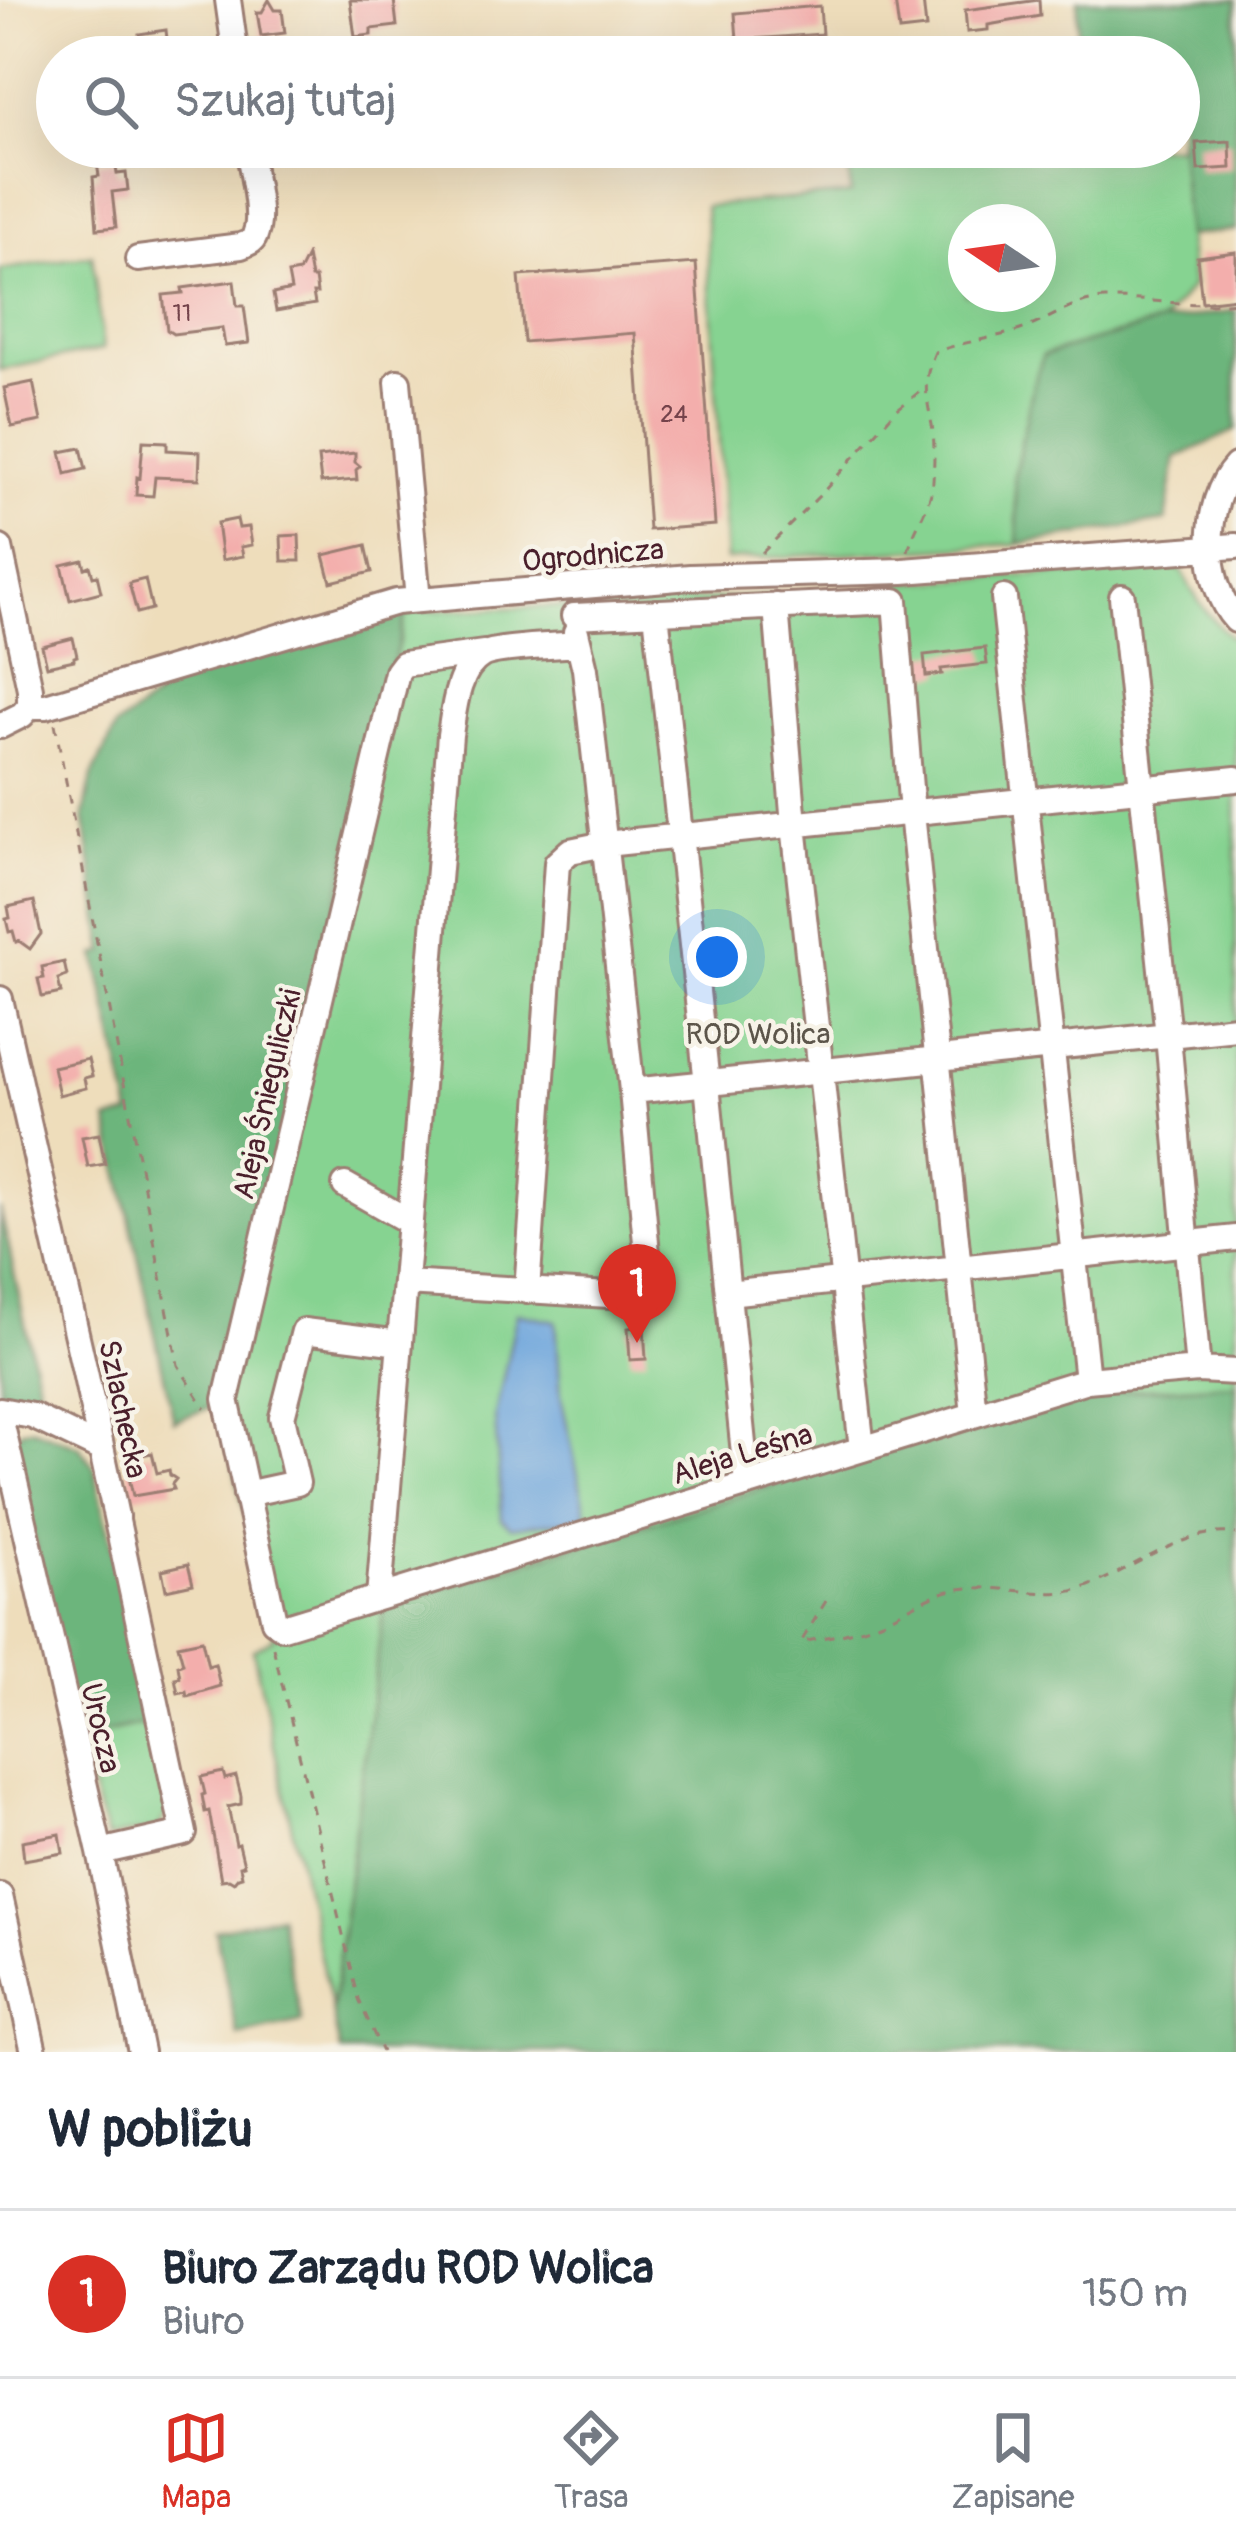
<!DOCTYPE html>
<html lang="pl">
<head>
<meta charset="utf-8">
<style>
  :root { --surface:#fff; --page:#f2f2f3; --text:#1f2937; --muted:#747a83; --line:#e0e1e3; --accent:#d93025 }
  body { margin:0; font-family:Pangolin,sans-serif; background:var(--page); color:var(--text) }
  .compass { position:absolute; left:948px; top:204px; width:108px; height:108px; border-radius:50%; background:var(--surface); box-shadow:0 12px 48px #0002; rotate:283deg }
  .you { position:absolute; left:717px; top:957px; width:42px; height:42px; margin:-30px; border:9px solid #fff; border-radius:50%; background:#1a73e8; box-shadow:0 0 0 18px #1a73e833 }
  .badge { display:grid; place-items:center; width:78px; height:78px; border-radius:50%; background:var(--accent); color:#fff; font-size:39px; font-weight:700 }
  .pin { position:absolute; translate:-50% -99px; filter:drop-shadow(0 3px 6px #0008) }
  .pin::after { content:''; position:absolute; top:63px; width:42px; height:36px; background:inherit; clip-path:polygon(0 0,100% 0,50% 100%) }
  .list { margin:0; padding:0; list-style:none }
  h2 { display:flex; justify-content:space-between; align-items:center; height:156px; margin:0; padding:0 48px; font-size:51px }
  h2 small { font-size:39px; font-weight:400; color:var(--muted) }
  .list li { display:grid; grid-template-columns:78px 1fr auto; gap:36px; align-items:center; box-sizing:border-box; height:168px; padding:0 48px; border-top:3px solid var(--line) }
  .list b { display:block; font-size:45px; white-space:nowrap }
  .list p { margin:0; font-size:39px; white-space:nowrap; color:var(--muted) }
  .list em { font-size:39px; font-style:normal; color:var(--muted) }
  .icon { flex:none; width:66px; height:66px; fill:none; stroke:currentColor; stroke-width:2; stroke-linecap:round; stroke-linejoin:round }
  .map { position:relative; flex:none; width:1236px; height:2052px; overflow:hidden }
  .search { position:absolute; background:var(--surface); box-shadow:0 12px 48px #0002; left:36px; right:36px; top:36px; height:132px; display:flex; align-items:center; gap:30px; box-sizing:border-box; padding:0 42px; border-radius:66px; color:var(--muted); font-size:45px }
  .sheet { height:324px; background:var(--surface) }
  nav { display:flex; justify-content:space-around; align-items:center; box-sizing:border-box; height:168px; border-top:3px solid var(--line); background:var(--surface); font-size:33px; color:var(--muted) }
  nav a { display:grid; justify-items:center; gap:6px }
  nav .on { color:var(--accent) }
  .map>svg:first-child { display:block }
  .green { fill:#86d391; stroke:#68795e; stroke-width:3; fill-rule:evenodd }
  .forest { fill:#6cb57b; stroke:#5b6a53; stroke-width:3 }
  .water { fill:#6da5dc; stroke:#5c6284; stroke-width:3 }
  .building { fill:#f3aeac }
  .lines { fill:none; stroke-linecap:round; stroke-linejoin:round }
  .minor-casing { stroke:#9c7e73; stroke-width:30 }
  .path { stroke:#9c7e73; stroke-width:3; stroke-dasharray:9 9; stroke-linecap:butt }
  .minor { stroke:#fff; stroke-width:24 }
  .labels { text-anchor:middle; stroke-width:9; stroke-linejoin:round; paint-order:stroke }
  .number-label { font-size:24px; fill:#74434b }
  .street-label { font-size:30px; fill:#4a1f2b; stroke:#f7f3e8 }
  .park-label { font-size:30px; fill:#5c554a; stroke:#f7f3e8 }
</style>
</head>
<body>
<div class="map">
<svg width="1236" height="2052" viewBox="0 0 1236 2052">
  <rect width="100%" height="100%" fill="#f7f3e8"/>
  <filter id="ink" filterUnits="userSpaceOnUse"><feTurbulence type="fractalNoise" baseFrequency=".00833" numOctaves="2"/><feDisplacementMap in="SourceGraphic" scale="24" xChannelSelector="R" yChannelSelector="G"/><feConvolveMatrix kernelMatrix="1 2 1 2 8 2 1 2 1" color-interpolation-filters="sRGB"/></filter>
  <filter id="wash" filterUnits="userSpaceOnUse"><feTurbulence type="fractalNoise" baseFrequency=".004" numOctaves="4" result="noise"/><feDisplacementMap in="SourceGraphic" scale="48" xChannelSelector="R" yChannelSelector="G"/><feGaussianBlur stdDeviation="2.7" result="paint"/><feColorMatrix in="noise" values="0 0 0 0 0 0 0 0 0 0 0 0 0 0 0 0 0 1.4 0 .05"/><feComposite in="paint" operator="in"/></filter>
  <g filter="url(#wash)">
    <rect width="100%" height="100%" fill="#edb"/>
    <path class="green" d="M1179,145L1192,286L1162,322L1043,355L1014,476L1019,544L726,560L705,206L851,194L847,147H1179ZM966,222H1038V294H966Z
      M92,255L103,349L0,370V270Z
      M1173,567L1182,571C1195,600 1212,622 1236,642V1384L1086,1393L864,1457L384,1605L332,2011L253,1650L274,1638L219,1404L406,611L574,606L894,589L895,583Z
      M152,1722L169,1811L158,1829L107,1838L76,1739Z"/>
    <path class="forest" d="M1078,0H1236V230L1187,236L1179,145V57H1077Z
      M1236,310V430L1176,458L1166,521L1019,544L1014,477L1033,386L1043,355L1162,322Z
      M406,611L219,1404L174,1421L108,1121L131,1115L96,955L105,952L84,816L92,776L116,728L173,684L387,613Z
      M0,1208L43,1407C23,1409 14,1408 0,1392Z
      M1236,1384V2052H340L332,2011L384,1605L864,1457L1086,1393Z
      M31,1428L79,1446L94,1467L152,1722L76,1739L13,1440L23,1429Z
      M279,1915L302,2022L238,2036L215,1930Z"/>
    <path class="water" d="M517,1313L556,1321L561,1397L586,1512L580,1519L511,1527L502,1520L495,1416Z"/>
    <g id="blocks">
      <path class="building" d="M269,0L275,10H282L285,33L261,36L257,12H262Z
        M350,0H394L397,26L371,29V35L355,37Z
        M895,0H923L926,28L899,31Z
        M1039,0L1040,16L988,25V30L967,32L965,10Z
        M820,6L822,34L737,40L735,13Z
        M166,30L169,57H142L139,34Z
        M1230,141L1231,168L1198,170L1196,143Z
        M115,161L117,174L126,173L128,190L112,192L116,227L97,229L93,177L99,176L97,163Z
        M1236,252V298L1202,302L1197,257Z
        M307,256L311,278H315L317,293H313L315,304L276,311L273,294L291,290L288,274L299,272Z
        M696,263L715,525L649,530L635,333L524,342L519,276Z
        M234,281L237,306H244L249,343L225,346L222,328L173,334L167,330L163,295L183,293L182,288Z
        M33,382L41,421L12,427L4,388Z
        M143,441L167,442V450L200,452L199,479L155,477L153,496L136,495L137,477L140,478Z
        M81,448L86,469L66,474L61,452Z
        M355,453V462L360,466L356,470L357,480L321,483L318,457Z
        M237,519L239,528L249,527L252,545L241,547L243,556L222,560L217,523Z
        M299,535L300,561H282L281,536Z
        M366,545L372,572L331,582L324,555Z
        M83,560L85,568L90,566L93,576L97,575L101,592L70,600L62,565Z
        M145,579L152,609L137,613L129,583Z
        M73,638L77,656L74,657V660L47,666L42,646Z
        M985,648L987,664L941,669L942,674L926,676L924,655Z
        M34,901L41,934L30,949L19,941L16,942L13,931L9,932L6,919L10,918L8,907Z
        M64,962L67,976L58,979L61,993L42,997L38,979L44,978L42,967Z
        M88,1059L92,1076L84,1078L86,1088L59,1095L53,1067Z
        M99,1134L105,1164L88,1167L82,1137Z
        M644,1326L646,1359L630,1360L628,1328Z
        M152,1453L157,1473L169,1470L170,1475L176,1479L172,1484L174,1489L133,1496L127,1468L138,1466L136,1456Z
        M188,1564L193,1584L166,1590L162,1570Z
        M202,1640L208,1666L215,1664L220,1686L187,1696L186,1691L178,1693L175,1678L180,1677L178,1665L183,1663L178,1645Z
        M223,1772L225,1779L236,1776L241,1796V1804L228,1807L236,1845L239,1844L244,1865L240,1866L242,1876L238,1877L234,1882L229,1879L221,1880L209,1811L205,1812L202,1795L205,1794L201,1777Z
        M60,1834L63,1853L24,1860L22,1841Z"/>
    </g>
  </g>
  <g filter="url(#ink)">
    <use href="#blocks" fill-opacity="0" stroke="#9c7e73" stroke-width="3"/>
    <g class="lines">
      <defs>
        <path id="minor" d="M228,0L236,57
          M138,259L241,246C250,242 253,243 256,232C263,213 251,168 248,147
          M398,382L418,600
          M1236,466C1202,502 1202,584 1236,620
          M0,548L30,689V706
          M1122,597L1168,1036L1198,1370
          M1004,598L1087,1380
          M776,606L794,825L862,1449
          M656,612L707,1084L747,1484
          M574,616L895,601L912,813L974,1414
          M484,653L403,664L397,672L226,1399L274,1621L283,1627L1087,1380L1198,1370L1236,1372
          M0,726L22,715L30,706H46L396,602L690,577L903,571L1236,546
          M0,999L85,1372L184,1833L100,1852
          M632,1091L1236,1028
          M345,1185L410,1222
          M405,1283L643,1297L650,1286L632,1091L585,669L576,632
          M527,1291L557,863L570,851L605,844L1236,779
          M728,1293L1236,1238
          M0,1410L32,1416L99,1448
          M0,1417L100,1852L141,2052
          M246,1494L297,1483L282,1417L304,1331L400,1343
          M379,1597L450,735C454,709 457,669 482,655C496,647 559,646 579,644
          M0,1896L34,2052"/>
      </defs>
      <use href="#minor" class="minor-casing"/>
      <path class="path" d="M908,551C914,527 931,507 933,481C934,464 935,442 932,425C926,394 922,382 935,352C962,342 990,339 1017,331C1047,322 1073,300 1105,299C1149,298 1191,308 1236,302
        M762,553L824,491L895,411L923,389
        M55,724L178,1365L205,1408
        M826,1601L801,1642C829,1637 856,1632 882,1621C908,1609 931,1593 959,1589C997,1583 1044,1600 1080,1589C1126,1575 1187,1524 1236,1534
        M273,1647L359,2000L382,2052"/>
      <use href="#minor" class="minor"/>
    </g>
  </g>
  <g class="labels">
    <g class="number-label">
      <text x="182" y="321">11</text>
      <text x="674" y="422">24</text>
    </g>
    <g class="street-label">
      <text transform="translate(593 555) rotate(-5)" y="10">Ogrodnicza</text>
      <text transform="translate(267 1094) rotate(-77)" y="10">Aleja Śnieguliczki</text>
      <text transform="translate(123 1409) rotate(78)" y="10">Szlachecka</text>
      <text transform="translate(742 1454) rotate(-17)" y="10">Aleja Leśna</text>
      <text transform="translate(101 1728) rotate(77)" y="10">Urocza</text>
    </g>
    <g class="park-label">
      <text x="758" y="1044">ROD Wolica</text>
    </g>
  </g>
</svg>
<svg class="compass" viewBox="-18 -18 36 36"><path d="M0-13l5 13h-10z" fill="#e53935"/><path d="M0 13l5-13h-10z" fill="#747a83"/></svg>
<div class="you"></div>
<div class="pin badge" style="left:637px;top:1343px">1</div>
<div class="search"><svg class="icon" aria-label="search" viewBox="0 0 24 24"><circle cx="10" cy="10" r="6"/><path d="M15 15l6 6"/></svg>Szukaj tutaj</div>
</div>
<section class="sheet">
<h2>W pobliżu<small></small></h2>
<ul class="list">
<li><span class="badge">1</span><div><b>Biuro Zarządu ROD Wolica</b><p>Biuro</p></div><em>150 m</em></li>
</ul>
</section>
<nav>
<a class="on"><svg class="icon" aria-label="map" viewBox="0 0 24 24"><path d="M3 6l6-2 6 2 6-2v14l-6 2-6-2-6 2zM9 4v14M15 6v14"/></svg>Mapa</a>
<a><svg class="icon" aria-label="directions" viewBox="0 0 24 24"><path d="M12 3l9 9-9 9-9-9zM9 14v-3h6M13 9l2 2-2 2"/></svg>Trasa</a>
<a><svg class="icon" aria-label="saved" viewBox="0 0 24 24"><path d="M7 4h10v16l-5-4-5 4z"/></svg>Zapisane</a>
</nav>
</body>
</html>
